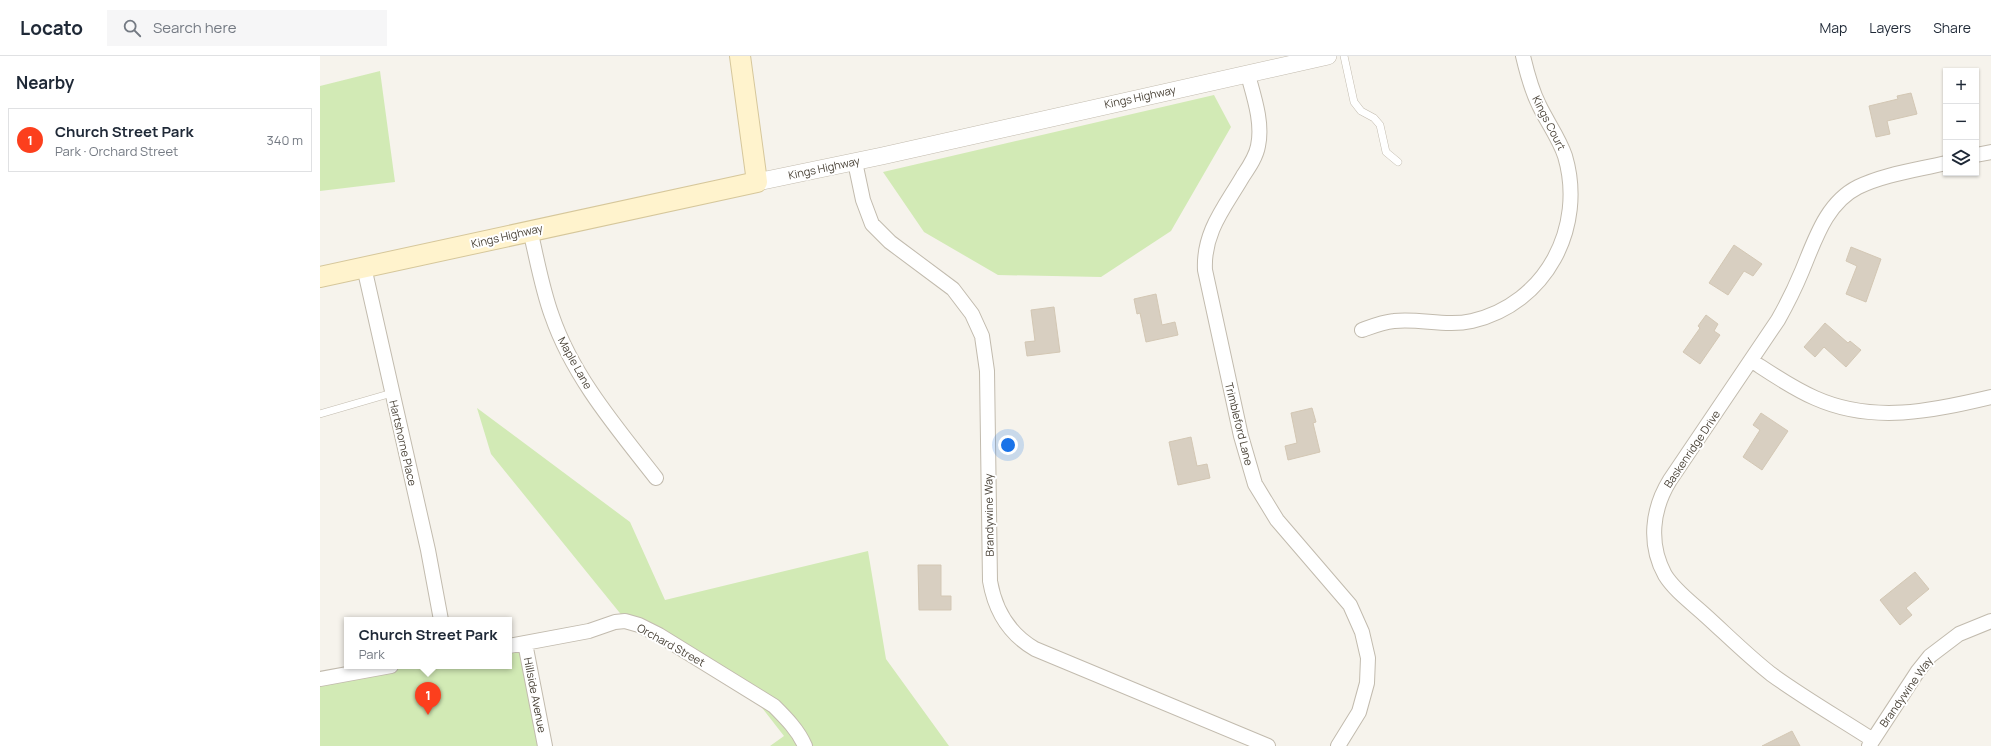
<!DOCTYPE html>
<html lang="en">
<head>
<meta charset="utf-8">
<style>
  :root { --surface:#fff; --page:#f6f6f7; --text:#1f2937; --muted:#747a83; --line:#e0e1e3; --accent:#fc3f1d }
  body { margin:0; font-family:Manrope,sans-serif; background:var(--page); color:var(--text) }
  .controls { position:absolute; right:12px; top:12px; display:grid; overflow:hidden; border-radius:0px; box-shadow:0 1px 3px #0004 }
  .controls button { width:36px; height:36px; display:grid; place-items:center; padding:0; border:0; border-bottom:1px solid var(--line); background:var(--surface); color:var(--text); font:20px sans-serif }
  .you { position:absolute; left:688px; top:389px; width:14px; height:14px; margin:-10px; border:3px solid #fff; border-radius:50%; background:#1a73e8; box-shadow:0 0 0 6px #1a73e833 }
  .badge { display:grid; place-items:center; width:26px; height:26px; border-radius:50%; background:var(--accent); color:#fff; font-size:13px; font-weight:700 }
  .pin { position:absolute; translate:-50% -33px; filter:drop-shadow(0 1px 2px #0008) }
  .pin::after { content:''; position:absolute; top:21px; width:14px; height:12px; background:inherit; clip-path:polygon(0 0,100% 0,50% 100%) }
  .popup { position:absolute; left:24px; top:561px; width:168px; height:52px; box-sizing:border-box; display:grid; place-content:center; border-radius:0px; background:var(--surface); filter:drop-shadow(0 1px 3px #0005); font-size:13px; white-space:nowrap; color:var(--muted) }
  .popup b { font-size:15px; color:var(--text) }
  .popup::after { content:''; position:absolute; left:50%; top:100%; margin-left:-8px; border:8px solid transparent; border-top-color:var(--surface) }
  .list { margin:0; padding:0; list-style:none }
  h2 { display:flex; justify-content:space-between; align-items:center; height:52px; margin:0; padding:0 16px; font-size:17px }
  h2 small { font-size:13px; font-weight:400; color:var(--muted) }
  .list li { display:grid; grid-template-columns:26px 1fr auto; gap:12px; align-items:center; box-sizing:border-box; height:64px; margin:0 8px 8px; padding:0 8px; border:1px solid var(--line); border-radius:0px }
  .list b { display:block; font-size:15px; white-space:nowrap }
  .list p { margin:0; font-size:13px; white-space:nowrap; color:var(--muted) }
  .list em { font-size:13px; font-style:normal; color:var(--muted) }
  .icon { flex:none; width:22px; height:22px; fill:none; stroke:currentColor; stroke-width:2; stroke-linecap:round; stroke-linejoin:round }
  .map { position:relative; flex:none; width:1671px; height:690px; overflow:hidden }
  header { display:flex; align-items:center; gap:24px; box-sizing:border-box; height:56px; padding:0 20px; background:var(--surface); border-bottom:1px solid var(--line) }
  header strong { font-size:19px }
  nav { display:flex; gap:22px; margin-inline-start:auto; font-size:14px }
  .search { width:280px; height:36px; background:var(--page); display:flex; align-items:center; gap:10px; box-sizing:border-box; padding:0 14px; border-radius:0px; color:var(--muted); font-size:15px }
  main { display:flex }
  aside { flex:1; background:var(--surface) }
  .map>svg:first-child { display:block }
  .green { fill:#d2eab5 }
  .building { fill:#d8cfc1; stroke:#d3c7b4 }
  .lines { fill:none; stroke-linecap:round; stroke-linejoin:round }
  .service-casing { stroke:#c2bbae; stroke-width:8 }
  .minor-casing { stroke:#c2bbae; stroke-width:16 }
  .tertiary-casing { stroke:#c2bbae; stroke-width:18 }
  .secondary-casing { stroke:#d6c79b; stroke-width:22 }
  .service { stroke:#fff; stroke-width:7 }
  .minor { stroke:#fff; stroke-width:14 }
  .tertiary { stroke:#fff; stroke-width:17 }
  .secondary { stroke:#fff3cd; stroke-width:20 }
  .labels { text-anchor:middle; stroke-width:4; stroke-linejoin:round; paint-order:stroke }
  .street-label { font-size:11px; fill:#4b4439; stroke:#fff }
</style>
</head>
<body>
<header>
<strong>Locato</strong>
<div class="search"><svg class="icon" aria-label="search" viewBox="0 0 24 24"><circle cx="10" cy="10" r="6"/><path d="M15 15l6 6"/></svg>Search here</div>
<nav><a>Map</a><a>Layers</a><a>Share</a></nav>
</header>
<main>
<aside>
<h2>Nearby<small></small></h2>
<ul class="list">
<li><span class="badge">1</span><div><b>Church Street Park</b><p>Park · Orchard Street</p></div><em>340 m</em></li>
</ul>
</aside>
<div class="map">
<svg width="1671" height="690" viewBox="0 0 1671 690">
  <rect width="100%" height="100%" fill="#f6f3ec"/>
  <path class="green" d="M60,15L75,126L0,135V30Z
    M894,39L911,71L851,175L781,221L678,219L604,176L563,116Z
    M157,352L310,466L345,544L548,495L566,603L629,690H450L464,680L422,626L312,572L171,398Z
    M201,588L222,690H0V629L92,610H189V590Z"/>
  <path class="building" d="M1591,37L1597,58L1567,65L1570,78L1556,81L1549,50L1578,43L1577,40Z
    M1414,189L1442,208L1433,220L1424,215L1408,239L1389,227Z
    M1531,191L1561,203L1546,246L1526,238L1537,210L1526,205Z
    M836,238L842,269L855,266L858,279L826,286L820,257L817,258L814,243Z
    M734,251L740,296L707,300L705,286L715,285L711,254Z
    M1386,259L1398,268L1394,275L1400,279L1380,308L1363,296L1380,272L1378,270Z
    M1505,267L1528,287L1530,285L1541,294L1526,311L1504,291L1495,301L1484,291Z
    M992,352L996,366L993,367L1000,396L968,404L965,390L977,387L971,357Z
    M1441,357L1468,375L1442,414L1423,401L1440,374L1433,369Z
    M871,381L877,410L887,408L890,422L858,429L849,386Z
    M598,509H621V540H631V554H599Z
    M1595,516L1609,533L1586,552L1592,559L1580,569L1560,544Z
    M1472,675L1480,690H1442Z"/>
  <g class="lines">
    <defs>
      <path id="service" d="M1024,0L1034,46L1041,55L1054,62L1060,69L1066,96L1078,106
        M0,358L72,337"/>
      <path id="minor" d="M928,19C934,41 943,67 938,90C936,101 929,111 923,120C905,151 883,176 885,214L921,380L935,428L957,464L1030,549L1042,576L1048,602L1047,627L1039,656L1018,690
        M1656,99L1671,96
        M535,106L543,144L552,168L570,186L633,233L652,258L662,280L667,315L670,525C675,554 689,578 715,593L948,690
        M210,174C217,203 222,233 232,260C253,321 297,372 336,422
        M44,211L108,494L121,564
        M1042,274C1053,270 1063,266 1074,265C1100,262 1126,271 1152,265C1226,248 1266,171 1245,100C1239,82 1227,66 1219,49C1211,33 1207,17 1203,0
        M1432,305C1452,318 1472,332 1495,342C1553,368 1612,355 1671,341
        M205,587L225,690
        M189,590L269,575L295,566L305,565L319,569L339,579L454,650C466,662 478,674 485,690
        M0,623L71,610
        M1553,684C1519,662 1484,642 1451,618C1428,600 1407,579 1386,560C1372,547 1355,535 1345,519C1328,488 1332,453 1350,424L1458,264C1467,248 1475,232 1482,215C1495,184 1506,147 1538,131C1565,118 1597,114 1626,107
        M1549,690L1598,615L1610,600L1639,578L1671,565"/>
      <path id="tertiary" d="M437,126L562,100L1008,0"/>
      <path id="secondary" d="M0,221L437,126L420,0"/>
    </defs>
    <use href="#service" class="service-casing"/>
    <use href="#minor" class="minor-casing"/>
    <use href="#tertiary" class="tertiary-casing"/>
    <use href="#secondary" class="secondary-casing"/>
    <use href="#service" class="service"/>
    <use href="#minor" class="minor"/>
    <use href="#tertiary" class="tertiary"/>
    <use href="#secondary" class="secondary"/>
  </g>
  <g class="labels">
    <g class="street-label">
      <text transform="translate(820 41) rotate(-12)" y="4">Kings Highway</text>
      <text transform="translate(1229 67) rotate(63)" y="4">Kings Court</text>
      <text transform="translate(504 112) rotate(-12)" y="4">Kings Highway</text>
      <text transform="translate(187 180) rotate(-13)" y="4">Kings Highway</text>
      <text transform="translate(255 307) rotate(61)" y="4">Maple Lane</text>
      <text transform="translate(919 368) rotate(76)" y="4">Trimbleford Lane</text>
      <text transform="translate(83 387) rotate(77)" y="4">Hartshorne Place</text>
      <text transform="translate(1372 393) rotate(-56)" y="4">Baskenridge Drive</text>
      <text transform="translate(669 459) rotate(-91)" y="4">Brandywine Way</text>
      <text transform="translate(351 589) rotate(29)" y="4">Orchard Street</text>
      <text transform="translate(1586 636) rotate(-55)" y="4">Brandywine Way</text>
      <text transform="translate(215 639) rotate(79)" y="4">Hillside Avenue</text>
    </g>
  </g>
</svg>
<div class="controls">
<button>+</button>
<button>−</button>
<button><svg class="icon" aria-label="layers" viewBox="0 0 24 24"><path d="M12 4l9 5-9 5-9-5zM3 14l9 5 9-5"/></svg></button>
</div>
<div class="you"></div>
<div class="pin badge" style="left:108px;top:659px">1</div>
<div class="popup"><b>Church Street Park</b>Park</div>
</div>
</main>
</body>
</html>
